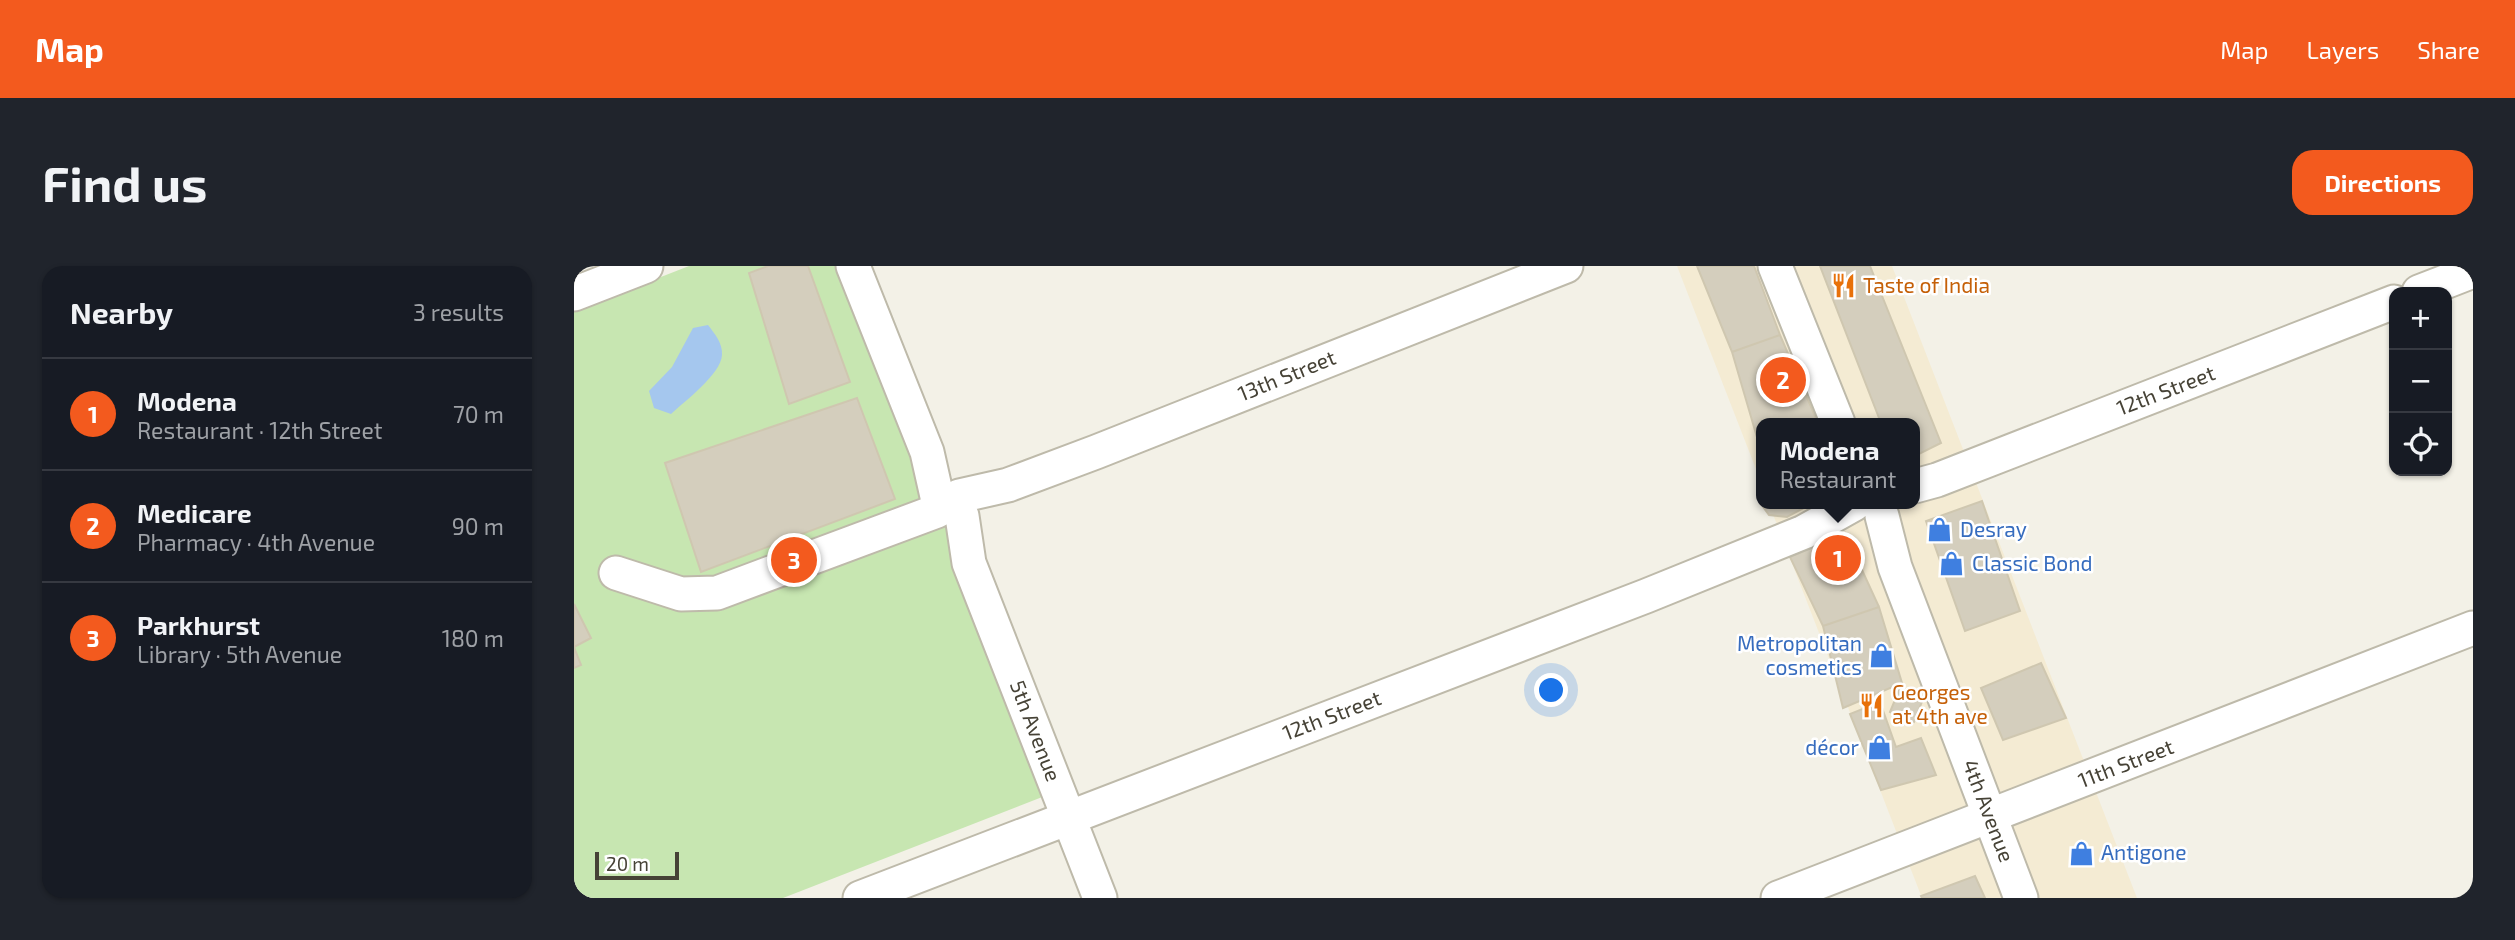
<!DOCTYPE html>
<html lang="en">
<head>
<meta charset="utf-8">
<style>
  :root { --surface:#171b24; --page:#20242c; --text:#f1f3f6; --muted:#9ea1a6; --line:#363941; --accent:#f35a1e }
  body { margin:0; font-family:"Exo 2",sans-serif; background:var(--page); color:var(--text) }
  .controls { position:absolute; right:21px; top:21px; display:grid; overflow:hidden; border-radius:14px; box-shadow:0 2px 5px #0004 }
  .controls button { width:63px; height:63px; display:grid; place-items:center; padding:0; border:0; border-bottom:2px solid var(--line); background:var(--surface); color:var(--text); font:35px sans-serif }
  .scale { position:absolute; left:21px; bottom:18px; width:84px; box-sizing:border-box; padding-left:7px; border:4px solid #464236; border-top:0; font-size:19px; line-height:24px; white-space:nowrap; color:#464236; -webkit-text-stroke:5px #fff; paint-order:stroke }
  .you { position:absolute; left:978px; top:425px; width:24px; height:24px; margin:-18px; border:5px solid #fff; border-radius:50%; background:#1a73e8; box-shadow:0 0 0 10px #1a73e833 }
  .badge { display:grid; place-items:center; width:46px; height:46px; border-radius:50%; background:var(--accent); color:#fff; font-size:23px; font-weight:700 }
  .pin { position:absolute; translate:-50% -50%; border:4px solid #fff; box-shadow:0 2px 7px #0006 }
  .popup { position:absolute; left:1182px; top:152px; width:164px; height:91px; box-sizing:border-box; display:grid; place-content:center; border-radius:14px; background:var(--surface); filter:drop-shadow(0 2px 5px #0005); font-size:23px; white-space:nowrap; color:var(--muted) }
  .popup b { font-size:26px; color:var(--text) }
  .popup::after { content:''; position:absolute; left:50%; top:100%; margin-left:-14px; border:14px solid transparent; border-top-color:var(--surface) }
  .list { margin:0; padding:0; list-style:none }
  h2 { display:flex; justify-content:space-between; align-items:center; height:91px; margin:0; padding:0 28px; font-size:30px }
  h2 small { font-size:23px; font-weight:400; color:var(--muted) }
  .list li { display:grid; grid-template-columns:46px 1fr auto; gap:21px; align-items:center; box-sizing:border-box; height:112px; padding:0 28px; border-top:2px solid var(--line) }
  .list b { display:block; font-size:26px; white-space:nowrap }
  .list p { margin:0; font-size:23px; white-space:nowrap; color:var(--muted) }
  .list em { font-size:23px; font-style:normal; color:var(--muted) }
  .icon { flex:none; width:38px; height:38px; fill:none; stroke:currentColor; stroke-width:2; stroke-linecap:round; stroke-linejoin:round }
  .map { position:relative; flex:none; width:1899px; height:632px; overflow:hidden; border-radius:21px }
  header { display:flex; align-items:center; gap:42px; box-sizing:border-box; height:98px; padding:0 35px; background:var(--accent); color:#fff }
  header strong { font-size:33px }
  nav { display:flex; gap:38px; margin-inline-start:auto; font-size:24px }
  .intro { display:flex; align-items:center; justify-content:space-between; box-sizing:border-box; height:168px; padding:0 42px }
  h1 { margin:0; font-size:49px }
  .button { padding:18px 32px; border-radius:21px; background:var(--accent); color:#fff; font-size:24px; font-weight:700 }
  main { display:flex; gap:42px; padding:0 42px }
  aside { flex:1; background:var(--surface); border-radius:21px; box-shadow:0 2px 5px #0004 }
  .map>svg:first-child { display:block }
  .commercial { fill:#f4ebd3 }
  .green { fill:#c7e6b1 }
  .water { fill:#a5c7ee }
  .building { fill:#d4cebd; stroke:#cfc7b0; stroke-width:2 }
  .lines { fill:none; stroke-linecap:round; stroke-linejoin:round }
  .minor-casing { stroke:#bebaaa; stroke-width:37 }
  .minor { stroke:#fff; stroke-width:33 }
  .labels { text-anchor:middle; stroke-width:5; stroke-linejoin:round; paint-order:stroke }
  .food-label { font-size:21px; fill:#c56008; stroke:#fff; text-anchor:start }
  .street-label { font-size:21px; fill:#464236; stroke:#fff }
  .shop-label { font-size:21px; fill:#366cbe; stroke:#fff; text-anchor:start }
</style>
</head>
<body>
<header>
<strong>Map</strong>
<nav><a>Map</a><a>Layers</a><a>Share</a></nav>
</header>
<div class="intro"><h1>Find us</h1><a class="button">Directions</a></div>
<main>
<aside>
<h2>Nearby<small>3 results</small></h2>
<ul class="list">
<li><span class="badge">1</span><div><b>Modena</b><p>Restaurant · 12th Street</p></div><em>70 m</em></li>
<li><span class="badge">2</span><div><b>Medicare</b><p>Pharmacy · 4th Avenue</p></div><em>90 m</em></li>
<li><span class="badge">3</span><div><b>Parkhurst</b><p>Library · 5th Avenue</p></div><em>180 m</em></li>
</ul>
</aside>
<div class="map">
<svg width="1899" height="632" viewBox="0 0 1899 632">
  <rect width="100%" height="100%" fill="#f3f1e7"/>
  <path class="commercial" d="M1103,0H1318L1563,632H1348L1195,238H1341V157H1187V216Z"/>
  <path class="green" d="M115,0H282L481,526L209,632H0V45Z"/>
  <path class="water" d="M134,59C140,67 149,77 148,89C147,108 111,135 97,148L80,142L75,125L98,101L119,62Z"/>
  <path class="building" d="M194,0H234L276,116L215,138L175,7Z
    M1123,0H1180L1206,69L1158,86Z
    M1246,0H1296L1367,177L1341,190V157H1307Z
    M1206,69L1244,157H1187V185L1158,86Z
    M283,132L321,233L127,306L91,197Z
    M1408,235L1446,345L1391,365L1352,255Z
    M1187,238H1237L1213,251L1195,249Z
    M1271,267L1305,341L1249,360L1216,291Z
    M0,338L17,372L0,381L7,399L0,402Z
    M1305,341L1328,417L1269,442L1249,360Z
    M1467,397L1492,452L1429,474L1407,422Z
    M1325,424L1349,433L1340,456L1316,446Z
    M1306,436L1322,481L1347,472L1362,509L1307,524L1276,448Z
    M1401,610L1411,632H1348L1347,630Z"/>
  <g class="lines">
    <defs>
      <path id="minor" d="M279,0L353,186L364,235
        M1201,0L1264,157
        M1845,26L1899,5
        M0,28L72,0
        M1341,220L1363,214L1820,36
        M385,230L434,219L522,186L992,0
        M388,250L395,297L526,632
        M1308,250L1321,301L1447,632
        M42,307L107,328L143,327L363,245
        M286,632L1072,330L1230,266L1280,238
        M1204,632L1899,362"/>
    </defs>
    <use href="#minor" class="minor-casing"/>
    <use href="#minor" class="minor"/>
  </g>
  <defs>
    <symbol id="restaurant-bare" viewBox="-9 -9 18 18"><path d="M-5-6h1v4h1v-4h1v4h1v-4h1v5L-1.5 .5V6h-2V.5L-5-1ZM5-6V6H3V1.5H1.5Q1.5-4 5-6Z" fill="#e8710a" stroke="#fff" stroke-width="2.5" paint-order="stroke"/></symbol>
    <symbol id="shop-bare" viewBox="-9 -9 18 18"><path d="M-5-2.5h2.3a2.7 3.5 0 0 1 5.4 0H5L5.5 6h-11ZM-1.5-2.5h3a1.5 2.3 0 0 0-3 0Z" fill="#3f7fe0" stroke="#fff" stroke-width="2.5" paint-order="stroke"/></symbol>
  </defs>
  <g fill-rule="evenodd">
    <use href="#restaurant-bare" x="1252" y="2" width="35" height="35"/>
    <use href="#shop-bare" x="1348" y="246" width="35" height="35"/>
    <use href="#shop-bare" x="1360" y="280" width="35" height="35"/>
    <use href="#shop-bare" x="1290" y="372" width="35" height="35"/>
    <use href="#restaurant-bare" x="1280" y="422" width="35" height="35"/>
    <use href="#shop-bare" x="1288" y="464" width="35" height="35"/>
    <use href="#shop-bare" x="1490" y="570" width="35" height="35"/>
  </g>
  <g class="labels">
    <g class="food-label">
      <text x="1289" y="27">Taste of India</text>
      <text x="1318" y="434">Georges<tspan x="1318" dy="24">at 4th ave</tspan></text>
    </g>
    <g class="street-label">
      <text transform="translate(713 110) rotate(-22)" y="7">13th Street</text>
      <text transform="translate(1592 125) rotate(-21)" y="7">12th Street</text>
      <text transform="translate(758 450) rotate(-21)" y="7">12th Street</text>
      <text transform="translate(461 465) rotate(69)" y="7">5th Avenue</text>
      <text transform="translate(1552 498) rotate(-21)" y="7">11th Street</text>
      <text transform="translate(1414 545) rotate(69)" y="7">4th Avenue</text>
    </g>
    <g class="shop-label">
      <text x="1386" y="271">Desray</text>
      <text x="1398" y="305">Classic Bond</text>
      <text x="1288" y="385" text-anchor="end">Metropolitan<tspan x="1288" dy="24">cosmetics</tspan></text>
      <text x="1285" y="489" text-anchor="end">décor</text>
      <text x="1527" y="594">Antigone</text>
    </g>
  </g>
</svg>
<div class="controls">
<button>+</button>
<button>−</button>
<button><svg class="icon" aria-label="locate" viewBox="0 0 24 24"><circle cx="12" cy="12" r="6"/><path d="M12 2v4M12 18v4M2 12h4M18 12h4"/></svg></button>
</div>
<div class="scale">20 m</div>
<div class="you"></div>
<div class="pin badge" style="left:1264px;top:292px">1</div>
<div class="popup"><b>Modena</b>Restaurant</div>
<div class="pin badge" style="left:1209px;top:114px">2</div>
<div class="pin badge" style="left:220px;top:294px">3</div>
</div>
</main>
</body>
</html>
